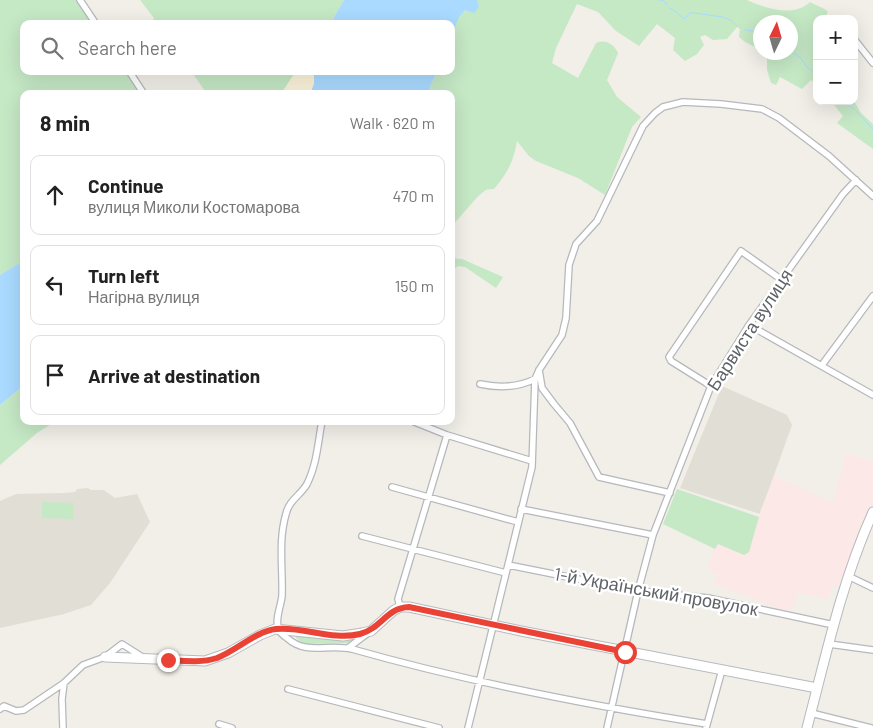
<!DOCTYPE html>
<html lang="en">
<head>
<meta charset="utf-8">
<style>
  :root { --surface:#fff; --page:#f6f6f6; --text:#222; --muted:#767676; --line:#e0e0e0 }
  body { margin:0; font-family:Barlow,sans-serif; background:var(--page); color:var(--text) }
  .controls { position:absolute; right:15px; top:15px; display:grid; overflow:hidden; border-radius:10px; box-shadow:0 5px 20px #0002 }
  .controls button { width:45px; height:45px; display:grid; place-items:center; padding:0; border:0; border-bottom:1px solid var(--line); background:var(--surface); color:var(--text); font:25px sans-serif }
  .compass { position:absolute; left:753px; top:15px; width:45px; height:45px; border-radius:50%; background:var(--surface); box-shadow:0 5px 20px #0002; rotate:5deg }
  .stop { position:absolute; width:15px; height:15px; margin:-11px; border:4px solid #ea4335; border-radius:50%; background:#fff }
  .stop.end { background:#ea4335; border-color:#fff; box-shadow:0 1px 5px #0008 }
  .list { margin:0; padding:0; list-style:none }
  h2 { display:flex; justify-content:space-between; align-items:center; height:65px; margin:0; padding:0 20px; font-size:21px }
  h2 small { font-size:16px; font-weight:400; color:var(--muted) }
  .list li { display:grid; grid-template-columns:32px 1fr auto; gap:15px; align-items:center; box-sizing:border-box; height:80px; margin:0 10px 10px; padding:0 10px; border:1px solid var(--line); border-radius:10px }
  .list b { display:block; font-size:19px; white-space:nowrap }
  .list p { margin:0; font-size:16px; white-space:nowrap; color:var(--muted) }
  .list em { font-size:16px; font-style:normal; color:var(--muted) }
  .icon { flex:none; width:28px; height:28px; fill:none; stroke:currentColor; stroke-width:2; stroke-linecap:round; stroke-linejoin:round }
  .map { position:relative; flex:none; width:873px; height:728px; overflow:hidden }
  .search { position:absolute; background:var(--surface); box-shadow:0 5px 20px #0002; left:20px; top:20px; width:435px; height:55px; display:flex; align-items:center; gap:12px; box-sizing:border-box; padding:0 18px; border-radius:10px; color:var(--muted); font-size:19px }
  .panel { position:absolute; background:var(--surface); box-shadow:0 5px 20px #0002; left:20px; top:90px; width:435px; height:335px; border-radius:10px }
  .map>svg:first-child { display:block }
  .education { fill:#e1ded6 }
  .medical { fill:#fce8e6 }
  .green { fill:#c5e8c5 }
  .sand { fill:#fbf3d9 }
  .water { fill:#aadaff }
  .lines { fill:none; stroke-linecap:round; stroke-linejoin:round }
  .stream { stroke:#aadaff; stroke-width:1 }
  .street-casing { stroke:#b5b8bc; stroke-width:8 }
  .secondary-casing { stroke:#b6babf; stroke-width:11 }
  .street { stroke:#fff; stroke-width:5.5 }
  .secondary { stroke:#fff; stroke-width:9 }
  .route { stroke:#ea4335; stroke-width:6 }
  .labels { text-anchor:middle; stroke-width:5; stroke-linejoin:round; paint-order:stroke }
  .street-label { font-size:18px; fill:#5f6368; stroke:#fff }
</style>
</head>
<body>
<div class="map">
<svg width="873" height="728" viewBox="0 0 873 728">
  <rect width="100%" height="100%" fill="#f1efe8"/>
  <path class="education" d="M722,386L787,415L792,425L760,514L680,488Z
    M88,488L91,490H104L115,498L137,494L150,522L110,583L91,605L64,614L0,628V501L16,494L63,493L75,492L77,489Z"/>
  <path class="medical" d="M846,453L873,462V504L838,587L832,586L828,598L798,593L791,610L786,609L784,611L713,583L718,574L707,569L717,543L744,555L749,552L754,528L774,476L833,503Z"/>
  <path class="green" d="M0,0H80L96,24H24V71H129L144,94H24V260L0,275Z
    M140,0H344L330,24H153L152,22L154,18Z
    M477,0H747C765,8 793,18 810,2C816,6 824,7 828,12L825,17L817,19L815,28L817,33V86L811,80L802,89L780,77L776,85L771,83L767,70V55L764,53L790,52V22H760V49L745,42L739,37L740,29L737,27L727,39L713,40L705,35L700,37L704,45L697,54L685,61L673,50L675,38L657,24L639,46L616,31L598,12L577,4L556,48L552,63L578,78L596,43C605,39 614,44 618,53L607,80L617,97L641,117L632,127L605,195L578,178L536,161L529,156L517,141C513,163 508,172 494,189C492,189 488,189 486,190C478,194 459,219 451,227V94H427L437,71H451C451,52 447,22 467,9L471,12L477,6Z
    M191,71H296L281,94H207Z
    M831,101H854L861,113L873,124V149L837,123L843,116Z
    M451,258L462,259L503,277L496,288L465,267L458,266L451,271Z
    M24,385V421H56L37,433L0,465V405Z
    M677,489L759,517L749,552L744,555L718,544L715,549L663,524Z
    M42,502L74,503L73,519L42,518Z
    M295,634L355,638L353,643L303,644L296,638Z"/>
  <path class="sand" d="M296,71H314V84L310,94H281Z"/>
  <path class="water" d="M344,0H477L479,7L474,13L465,10L459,17L451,36V24H330Z
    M314,71H437L427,94H310L314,84Z
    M24,260V385L0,405V275Z"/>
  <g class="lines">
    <path class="stream" d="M659,0L664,1L667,5
      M669,8L675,11L684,19L690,13H695L722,17L731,20L737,26
      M745,30L760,32
      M790,51L801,58L806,66L817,75
      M843,101L854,109L873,129"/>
    <defs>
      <path id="street" d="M80,0L96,24
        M854,39L873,63
        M129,71L144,94
        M749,325L873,395
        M822,365L873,296
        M539,370L542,388L554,404L570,423L599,477L670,493
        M480,384C499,388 517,388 535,379L539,370L562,335L566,318L569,265L576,244L597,221L643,126L655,113L663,107L683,102L721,104L762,109L779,118L829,156L873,196
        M711,386L671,361L669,357L741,251L782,280
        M322,421C318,442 317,464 307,484C301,495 289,500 286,514C278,541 283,569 282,596C281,606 274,621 279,630C280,633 284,636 287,638C307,656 328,643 352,649C468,682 587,705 707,724
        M412,421L447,435L532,461
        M392,487L518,522
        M521,509L653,535
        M362,536L506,573
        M508,565L638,591L708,598L834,625
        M848,576L873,588
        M400,607L398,599L447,435
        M829,644L873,650
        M348,648L368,633
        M288,689L439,728
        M0,709L4,706L16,711L24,710L64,683
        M811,713L871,728
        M219,724L232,728
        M63,728L62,699L64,683L83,665L105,657L122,644L144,658
        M468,728L532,467L535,379
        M607,728L638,591L653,535L711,386L749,325L843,194L856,180
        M706,728L722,670"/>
      <path id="secondary" d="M105,657L205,661L228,653L260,635L275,629L343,636L362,633L371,631L393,611L400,607H409L521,631L817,688
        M807,728C826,655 842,581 873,512"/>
    </defs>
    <use href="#street" class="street-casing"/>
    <use href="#secondary" class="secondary-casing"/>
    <use href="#street" class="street"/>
    <use href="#secondary" class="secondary"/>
  </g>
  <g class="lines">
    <path class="route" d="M168,660C184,661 202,663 217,658C236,651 256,631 276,629C303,626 332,641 360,634C382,628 386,608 409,607L625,652"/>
  </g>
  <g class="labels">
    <g class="street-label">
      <text transform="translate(750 330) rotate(-57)" y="6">Барвиста вулиця</text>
      <text transform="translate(656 592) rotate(10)" y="6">1-й Український провулок</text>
    </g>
  </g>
</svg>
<div class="controls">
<button>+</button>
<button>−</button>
</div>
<svg class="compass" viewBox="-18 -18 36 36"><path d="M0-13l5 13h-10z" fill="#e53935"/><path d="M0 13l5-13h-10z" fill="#767676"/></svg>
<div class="stop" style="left:625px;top:652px"></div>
<div class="stop end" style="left:168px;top:660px"></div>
<div class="search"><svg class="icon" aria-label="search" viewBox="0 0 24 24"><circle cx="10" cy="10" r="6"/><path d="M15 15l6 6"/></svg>Search here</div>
<section class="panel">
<h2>8 min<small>Walk · 620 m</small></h2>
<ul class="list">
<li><svg class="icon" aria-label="ahead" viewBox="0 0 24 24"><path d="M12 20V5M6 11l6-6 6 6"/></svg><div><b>Continue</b><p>вулиця Миколи Костомарова</p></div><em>470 m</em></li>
<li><svg class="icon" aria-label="left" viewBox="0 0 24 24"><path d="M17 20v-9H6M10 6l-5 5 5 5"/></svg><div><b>Turn left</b><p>Нагірна вулиця</p></div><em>150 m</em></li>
<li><svg class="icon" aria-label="arrive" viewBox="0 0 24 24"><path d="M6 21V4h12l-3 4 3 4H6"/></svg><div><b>Arrive at destination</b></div></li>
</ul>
</section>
</div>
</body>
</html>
